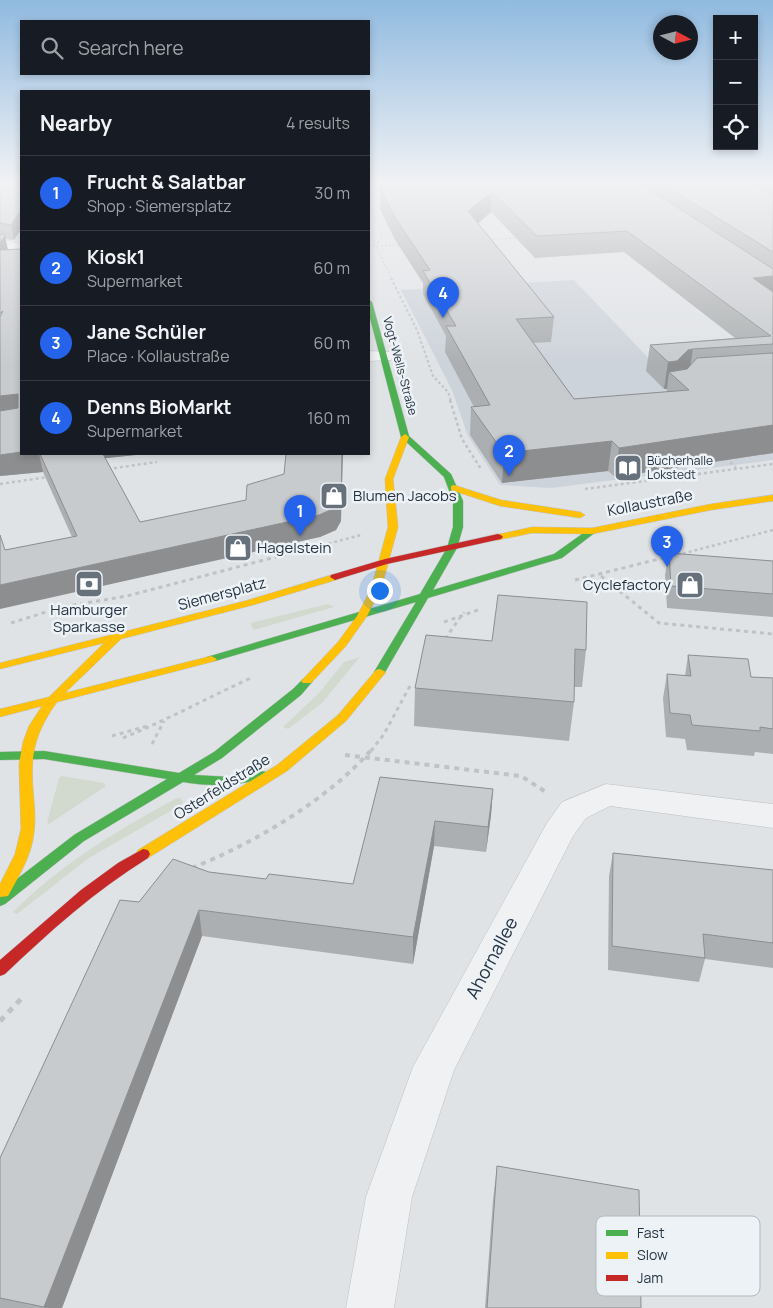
<!DOCTYPE html>
<html lang="en">
<head>
<meta charset="utf-8">
<style>
  :root { --surface:#171b24; --page:#20242c; --text:#f1f3f6; --muted:#9ea1a6; --line:#363941; --accent:#2563eb }
  body { margin:0; font-family:Manrope,sans-serif; background:var(--page); color:var(--text) }
  .controls { position:absolute; right:15px; top:15px; display:grid; overflow:hidden; border-radius:0px; box-shadow:0 2px 8px #0003 }
  .controls button { width:45px; height:45px; display:grid; place-items:center; padding:0; border:0; border-bottom:1px solid var(--line); background:var(--surface); color:var(--text); font:25px sans-serif }
  .compass { position:absolute; left:653px; top:15px; width:45px; height:45px; border-radius:50%; background:var(--surface); box-shadow:0 2px 8px #0003; rotate:97deg }
  .you { position:absolute; left:379px; top:590px; width:18px; height:18px; margin:-12px; border:4px solid #fff; border-radius:50%; background:#1a73e8; box-shadow:0 0 0 8px #1a73e833 }
  .badge { display:grid; place-items:center; width:32px; height:32px; border-radius:50%; background:var(--accent); color:#fff; font-size:16px; font-weight:700 }
  .pin { position:absolute; translate:-50% -41px; filter:drop-shadow(0 1px 2px #0008) }
  .pin::after { content:''; position:absolute; top:26px; width:18px; height:15px; background:inherit; clip-path:polygon(0 0,100% 0,50% 100%) }
  .list { margin:0; padding:0; list-style:none }
  h2 { display:flex; justify-content:space-between; align-items:center; height:65px; margin:0; padding:0 20px; font-size:21px }
  h2 small { font-size:16px; font-weight:400; color:var(--muted) }
  .list li { display:grid; grid-template-columns:32px 1fr auto; gap:15px; align-items:center; box-sizing:border-box; height:75px; padding:0 20px; border-top:1px solid var(--line) }
  .list b { display:block; font-size:19px; white-space:nowrap }
  .list p { margin:0; font-size:16px; white-space:nowrap; color:var(--muted) }
  .list em { font-size:16px; font-style:normal; color:var(--muted) }
  .icon { flex:none; width:28px; height:28px; fill:none; stroke:currentColor; stroke-width:2; stroke-linecap:round; stroke-linejoin:round }
  .map { position:relative; flex:none; width:773px; height:1308px; overflow:hidden }
  .search { position:absolute; background:var(--surface); box-shadow:0 2px 8px #0003; left:20px; top:20px; width:350px; height:55px; display:flex; align-items:center; gap:12px; box-sizing:border-box; padding:0 18px; border-radius:0px; color:var(--muted); font-size:19px }
  .panel { position:absolute; background:var(--surface); box-shadow:0 2px 8px #0003; left:20px; top:90px; width:350px; height:365px; border-radius:0px }
  .map>svg:first-child { display:block }
  .built { fill:#cdd3da }
  .green { fill:#d2dad0 }
  .lines { fill:none; stroke-linecap:round; stroke-linejoin:round }
  .street-casing { stroke:#bec1c4; stroke-width:1 }
  .fast-casing { stroke:#bcc0c4; stroke-width:1 }
  .slow-casing { stroke:#bcc0c4; stroke-width:1 }
  .jam-casing { stroke:#bcc0c4; stroke-width:1 }
  .path-far5 { stroke:#bfc3c6; stroke-width:1; stroke-dasharray:2 2; stroke-linecap:butt }
  .path-far4 { stroke:#bfc3c6; stroke-width:2; stroke-dasharray:2.5 2.5; stroke-linecap:butt }
  .path-far3 { stroke:#bfc3c6; stroke-width:2.5; stroke-dasharray:3 3; stroke-linecap:butt }
  .path-far2 { stroke:#bfc3c6; stroke-width:3; stroke-dasharray:4 4; stroke-linecap:butt }
  .path-far1 { stroke:#bfc3c6; stroke-width:4; stroke-dasharray:5 5; stroke-linecap:butt }
  .path { stroke:#bfc3c6; stroke-width:5; stroke-dasharray:6 6; stroke-linecap:butt }
  .street { fill:#eff1f3; fill-rule:evenodd }
  .fast { fill:#4caf50; fill-rule:evenodd }
  .slow { fill:#ffc107; fill-rule:evenodd }
  .jam { fill:#c62828; fill-rule:evenodd }
  .wall { fill:#acafb1; fill-rule:evenodd }
  .shaded-wall { fill:#8c8e90 }
  .building { fill:#c8cbce; stroke:#8c8e90 }
  .labels { text-anchor:middle; stroke-width:5; stroke-linejoin:round; paint-order:stroke }
  .far-street-label { font-size:12px; fill:#253341; stroke:#edf2f6 }
  .far-poi-label { font-size:12px; fill:#253341; stroke:#edf2f6; text-anchor:start }
  .poi-label { font-size:15px; fill:#253341; stroke:#edf2f6; text-anchor:start }
  .street-label { font-size:15px; fill:#253341; stroke:#edf2f6 }
  .near-street-label { font-size:18px; fill:#253341; stroke:#edf2f6 }
  .key { fill:#edf2f6; stroke:#b1b9c0; stroke-width:1 }
  .key-label { font-size:14px; fill:#253341 }
</style>
</head>
<body>
<div class="map">
<svg width="773" height="1308" viewBox="0 0 773 1308">
  <rect width="100%" height="100%" fill="#e0e3e6"/>
  <path class="built" d="M574,280L658,368H773V460L551,488L500,485L468,436L452,390L401,290Z"/>
  <path class="green" d="M328,604L334,607L254,630L250,623Z
    M360,657L322,703L288,729L283,727L319,693L344,662Z
    M62,776L104,783L106,786L49,824L47,822L59,778Z
    M180,798L183,802L181,805L89,858L17,914L13,912C61,864 116,831 175,799Z"/>
  <g class="lines">
    <defs>
      <path id="street" d="M0,239L21,244V252L0,247Z
        M369,351L391,352L394,356L391,360L369,361Z
        M606,784L773,804V828L610,806L586,818L573,836L454,1070L412,1197L394,1308H346L366,1197L413,1067L547,823L562,802Z"/>
      <path id="fast" d="M369,300L372,302L409,436L451,474L463,501V527L457,548L433,590L554,554L589,529L592,528L597,531L562,558L428,598L384,674H376L374,672L416,602L215,661H207L205,659L207,657L420,594L447,548L453,527V501L444,477L401,437L369,314Z
        M307,677L313,681L301,695L222,758L194,775L231,777L261,771L266,772L267,775L266,778C237,786 211,787 183,782L84,841L5,904L0,906V892L74,835L167,779L44,759L0,760V752L44,751L179,773L214,752L293,689L303,679Z"/>
      <path id="slow" d="M405,434L409,437L393,479L398,527L381,589L367,616L346,646L311,683H303L301,681L303,679L338,642L357,616L371,589L388,527L385,479L401,437Z
        M454,485L501,500L580,512L585,515L580,518L500,506L451,490V486Z
        M773,495V501L711,510L592,534L532,533L498,540L493,537L495,535L532,527L592,528L711,504Z
        M335,574L339,575L340,577L339,579L253,605L121,639L65,693L211,656L217,659L215,661L57,702C36,731 30,753 33,789C34,803 36,818 34,832C32,855 19,876 8,896L0,897V884L15,854L21,829L19,764L23,742L29,726L42,706L0,717V709L49,697L104,643L0,669V663L245,601Z
        M380,669L386,672L346,721L287,771L148,858L143,859L138,858L136,854L138,850L277,765L338,715L376,670Z"/>
      <path id="jam" d="M498,534L501,535L503,537L501,539L387,564L335,580L330,577L331,575L385,559Z
        M143,849L148,850L150,854L148,858C95,891 50,931 5,974L0,976V960L81,890L118,863Z"/>
    </defs>
    <use href="#street" class="street-casing"/>
    <use href="#fast" class="fast-casing"/>
    <use href="#slow" class="slow-casing"/>
    <use href="#jam" class="jam-casing"/>
    <path class="path-far5" d="M369,185L371,182
      M369,191H383
      M369,205L382,234L377,245
      M369,232L392,279
      M489,239L518,238
      M369,246L403,245"/>
    <path class="path-far4" d="M391,278L417,330L433,376L448,392L451,401"/>
    <path class="path-far3" d="M450,400L462,439L481,469
      M726,458L736,468
      M108,469L157,462
      M0,484L48,477
      M585,489L773,464
      M677,555L773,530
      M282,556L361,535"/>
    <path class="path-far2" d="M677,555L680,554
      M601,576L659,623L773,634
      M575,580L671,556
      M444,622L478,610
      M11,623L62,607L127,596L287,554
      M445,639L464,612
      M112,736L147,726
      M123,738C167,720 209,697 253,677
      M152,744L164,721
      M371,751L384,734L410,686"/>
    <path class="path-far1" d="M345,755L521,776L546,792
      M192,868C254,843 328,800 372,749"/>
    <path class="path" d="M0,1021L21,999"/>
    <use href="#street" class="street"/>
    <use href="#fast" class="fast"/>
    <use href="#slow" class="slow"/>
    <use href="#jam" class="jam"/>
  </g>
  <path class="wall" d="M0,182H21V229L14,240L5,239L8,250L21,454H145L105,458L140,522L341,521L336,530L320,537L5,550L72,537L43,472L0,476Z
    M380,182H773V195L772,194L773,195V453L615,477L608,471L502,483L470,435L471,407H474L445,352L446,336L423,294V283L394,238L380,209ZM491,212L535,258L624,252L735,338L650,345L646,371L664,389H667L666,392L574,399L533,343L551,342L554,317L478,223Z
    M669,553L773,561V617L667,608L665,575Z
    M426,635L586,650L582,687H574V702L569,741L414,726L415,688Z
    M688,655L751,677L773,678V754L755,752L754,756L687,750L685,739L666,737L663,698L667,674L685,676Z
    M380,777L493,789L491,815L486,852L434,846L413,964L202,936L62,1308H0V1158L139,902L209,872L266,879L353,884Z
    M613,853L773,870V968L705,959L699,982L608,970L609,876Z
    M497,1166L641,1308H485L493,1200Z"/>
  <path class="shaded-wall" d="M492,192L491,212L468,232V211Z
    M21,210V229L14,240L11,225Z
    M5,235L8,251L0,263V243Z
    M773,276V300L753,278Z
    M693,349L689,375L669,372L667,389H664L668,362L688,350Z
    M18,394L21,409L0,417V396Z
    M773,425V453L615,477L619,448Z
    M612,441L608,471L502,483L504,453Z
    M21,452V454H39L43,472L0,476V455Z
    M97,454H145L98,459Z
    M342,454H343L341,521L336,530L320,537L0,609V585L319,515Z
    M493,789L491,815L486,852L488,827Z
    M435,821L434,846L413,964V937Z
    M199,910L202,936L62,1308H44V1307Z"/>
  <path class="building" d="M0,182H21V210L11,225L0,223Z
    M380,182H638L773,269V276L753,278L773,292V344L693,349L688,350L677,361L668,362L650,345L771,336L627,231L537,236L492,192L468,211L554,317L516,319L574,399L689,390L669,372L687,369L697,358L773,353V425L619,448L612,441L504,453L471,407L490,405L446,326H456L423,271L430,270L394,216L380,189Z
    M659,182H749L773,195V252Z
    M0,234L5,235L0,243Z
    M21,249V452L0,455V411L18,408V394L0,396V317L3,311L0,313V250Z
    M40,454H103L140,522L246,500L247,485L284,474L286,454H342L341,499L335,508L319,515L0,585V535L5,550L77,536Z
    M669,553L773,561V594L671,586Z
    M498,595L587,602L586,650L575,649L574,702L415,688L426,635L492,641Z
    M688,655L748,659L751,677L773,678V729L760,727V731L692,725L690,715L670,713L667,674L691,676Z
    M380,777L493,789L488,827L435,821L413,937L199,910L44,1307L0,1298V1158L120,900L139,902L173,859L209,872L266,879L269,874L353,884Z
    M613,853L773,870V943L703,934L705,958L612,946Z
    M497,1166L639,1190L641,1308H487Z"/>
  <linearGradient id="sky" x2="0" y2="1"><stop stop-color="#90bae0"/><stop offset="0.5" stop-color="#f1f2f4"/><stop offset="1" stop-color="#f1f2f4" stop-opacity="0"/></linearGradient>
  <rect width="773" height="365" fill="url(#sky)"/>
  <defs>
    <symbol id="library-square" viewBox="-11 -11 22 22"><rect x="-9" y="-9" width="18" height="18" rx="4" fill="#66717b" stroke="#edf2f6"/><path d="M-6-4Q-3-5.5-.7-3.5V5Q-3 3-6 4ZM6-4Q3-5.5 .7-3.5V5Q3 3 6 4Z" fill="#fff"/></symbol>
    <symbol id="shop-square" viewBox="-11 -11 22 22"><rect x="-9" y="-9" width="18" height="18" rx="4" fill="#66717b" stroke="#edf2f6"/><path d="M-5-2.5h2.3a2.7 3.5 0 0 1 5.4 0H5L5.5 6h-11ZM-1.5-2.5h3a1.5 2.3 0 0 0-3 0Z" fill="#fff"/></symbol>
    <symbol id="bank-square" viewBox="-11 -11 22 22"><rect x="-9" y="-9" width="18" height="18" rx="4" fill="#66717b" stroke="#edf2f6"/><path d="M-6-4H6V4H-6ZM0-2.3a2.3 2.3 0 1 0 0 4.6a2.3 2.3 0 1 0 0-4.6Z" fill="#fff"/></symbol>
  </defs>
  <g fill-rule="evenodd">
    <use href="#library-square" x="612" y="452" width="32" height="32"/>
    <use href="#shop-square" x="318" y="480" width="32" height="32"/>
    <use href="#shop-square" x="222" y="532" width="32" height="32"/>
    <use href="#bank-square" x="73" y="568" width="32" height="32"/>
    <use href="#shop-square" x="674" y="569" width="32" height="32"/>
  </g>
  <g class="labels">
    <g class="far-street-label">
      <text transform="translate(400 366) rotate(75)" y="4">Vogt-Wells-Straße</text>
    </g>
    <g class="far-poi-label">
      <text x="647" y="465">Bücherhalle<tspan x="647" dy="14">Lokstedt</tspan></text>
    </g>
    <g class="poi-label">
      <text x="353" y="501">Blumen Jacobs</text>
      <text x="257" y="553">Hagelstein</text>
      <text x="671" y="590" text-anchor="end">Cyclefactory</text>
      <text x="89" y="615" text-anchor="middle">Hamburger<tspan x="89" dy="17">Sparkasse</tspan></text>
    </g>
    <g class="street-label">
      <text transform="translate(650 503) rotate(-11)" y="5">Kollaustraße</text>
      <text transform="translate(222 594) rotate(-15)" y="5">Siemersplatz</text>
      <text transform="translate(222 787) rotate(-32)" y="5">Osterfeldstraße</text>
    </g>
    <g class="near-street-label">
      <text transform="translate(492 958) rotate(-62)" y="6">Ahornallee</text>
    </g>
  </g>
  <rect x="596" y="1216" width="164" height="80" rx="8" class="key"/>
  <rect x="606" y="1230" width="22" height="6" fill="#4caf50"/>
  <rect x="606" y="1252" width="22" height="7" fill="#ffc107"/>
  <rect x="606" y="1275" width="22" height="6" fill="#c62828"/>
  <g class="key-label">
    <text x="637" y="1238">Fast</text>
    <text x="637" y="1260">Slow</text>
    <text x="637" y="1283">Jam</text>
  </g>
</svg>
<div class="controls">
<button>+</button>
<button>−</button>
<button><svg class="icon" aria-label="locate" viewBox="0 0 24 24"><circle cx="12" cy="12" r="6"/><path d="M12 2v4M12 18v4M2 12h4M18 12h4"/></svg></button>
</div>
<svg class="compass" viewBox="-18 -18 36 36"><path d="M0-13l5 13h-10z" fill="#e53935"/><path d="M0 13l5-13h-10z" fill="#9ea1a6"/></svg>
<div class="you"></div>
<div class="pin badge" style="left:300px;top:536px">1</div>
<div class="pin badge" style="left:509px;top:476px">2</div>
<div class="pin badge" style="left:667px;top:567px">3</div>
<div class="pin badge" style="left:443px;top:318px">4</div>
<div class="search"><svg class="icon" aria-label="search" viewBox="0 0 24 24"><circle cx="10" cy="10" r="6"/><path d="M15 15l6 6"/></svg>Search here</div>
<section class="panel">
<h2>Nearby<small>4 results</small></h2>
<ul class="list">
<li><span class="badge">1</span><div><b>Frucht &amp; Salatbar</b><p>Shop · Siemersplatz</p></div><em>30 m</em></li>
<li><span class="badge">2</span><div><b>Kiosk1</b><p>Supermarket</p></div><em>60 m</em></li>
<li><span class="badge">3</span><div><b>Jane Schüler</b><p>Place · Kollaustraße</p></div><em>60 m</em></li>
<li><span class="badge">4</span><div><b>Denns BioMarkt</b><p>Supermarket</p></div><em>160 m</em></li>
</ul>
</section>
</div>
</body>
</html>
